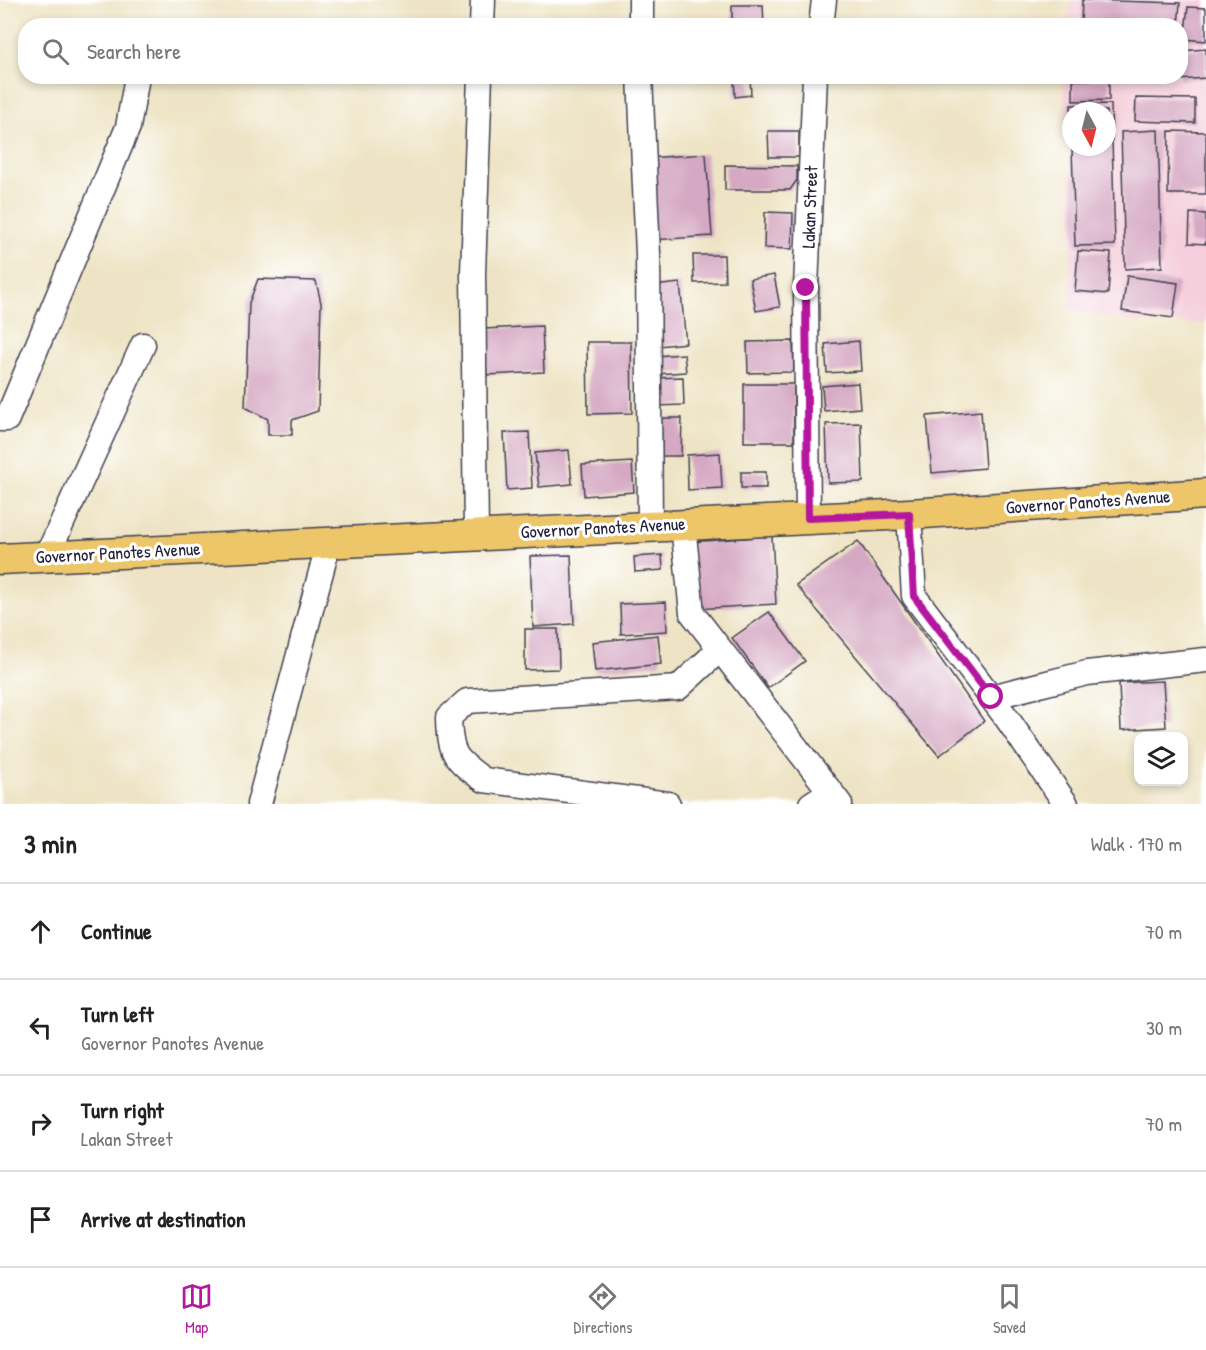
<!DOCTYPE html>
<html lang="en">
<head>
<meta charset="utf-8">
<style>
  :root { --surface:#fff; --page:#f2f2f2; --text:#222; --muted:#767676; --line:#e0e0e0; --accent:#b5179e }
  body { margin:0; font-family:"Patrick Hand",sans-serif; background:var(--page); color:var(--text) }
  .controls { position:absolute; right:18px; bottom:18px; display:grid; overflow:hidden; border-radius:12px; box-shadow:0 3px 9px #0003 }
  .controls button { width:54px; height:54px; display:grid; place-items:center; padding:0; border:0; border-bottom:2px solid var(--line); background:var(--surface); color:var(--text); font:30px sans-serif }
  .compass { position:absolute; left:1062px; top:102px; width:54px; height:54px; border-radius:50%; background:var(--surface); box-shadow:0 3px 9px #0003; rotate:173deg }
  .stop { position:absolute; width:18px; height:18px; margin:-14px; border:4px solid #b5179e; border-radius:50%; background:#fff }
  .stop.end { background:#b5179e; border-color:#fff; box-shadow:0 2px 6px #0008 }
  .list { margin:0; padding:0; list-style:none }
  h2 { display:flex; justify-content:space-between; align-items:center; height:78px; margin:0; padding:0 24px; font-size:26px }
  h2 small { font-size:20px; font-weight:400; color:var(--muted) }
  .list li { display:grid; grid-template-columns:39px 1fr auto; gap:18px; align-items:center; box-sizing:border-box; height:96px; padding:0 24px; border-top:2px solid var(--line) }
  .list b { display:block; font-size:22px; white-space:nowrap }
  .list p { margin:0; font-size:20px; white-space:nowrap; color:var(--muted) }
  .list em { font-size:20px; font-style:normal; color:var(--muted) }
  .icon { flex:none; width:33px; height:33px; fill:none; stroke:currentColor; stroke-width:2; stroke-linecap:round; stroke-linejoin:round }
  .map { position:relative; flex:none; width:1206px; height:804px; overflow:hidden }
  .search { position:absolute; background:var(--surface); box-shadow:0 3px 9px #0003; left:18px; right:18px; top:18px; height:66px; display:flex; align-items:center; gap:15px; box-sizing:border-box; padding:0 21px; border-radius:24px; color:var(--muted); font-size:22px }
  .sheet { height:462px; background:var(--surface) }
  nav { display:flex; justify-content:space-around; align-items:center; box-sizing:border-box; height:84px; border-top:2px solid var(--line); background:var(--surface); font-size:16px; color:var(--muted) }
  nav a { display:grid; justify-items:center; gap:3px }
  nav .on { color:var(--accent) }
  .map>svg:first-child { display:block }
  .built { fill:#f5cfdb; fill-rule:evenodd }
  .building { fill:#d5a8c3 }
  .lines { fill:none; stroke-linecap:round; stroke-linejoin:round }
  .minor-casing { stroke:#413f50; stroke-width:27 }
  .major-casing { stroke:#413f50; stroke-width:33 }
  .minor { stroke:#fff; stroke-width:24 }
  .major { stroke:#ecc669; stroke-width:30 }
  .route { stroke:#b5179e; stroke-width:8 }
  .labels { text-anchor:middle; stroke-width:6; stroke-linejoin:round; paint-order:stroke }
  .street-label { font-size:18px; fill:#22223b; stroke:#fff }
</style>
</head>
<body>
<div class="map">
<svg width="1206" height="804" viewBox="0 0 1206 804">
  <rect width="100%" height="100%" fill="#fff"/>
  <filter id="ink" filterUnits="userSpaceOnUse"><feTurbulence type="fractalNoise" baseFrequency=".0167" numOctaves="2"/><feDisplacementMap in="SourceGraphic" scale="12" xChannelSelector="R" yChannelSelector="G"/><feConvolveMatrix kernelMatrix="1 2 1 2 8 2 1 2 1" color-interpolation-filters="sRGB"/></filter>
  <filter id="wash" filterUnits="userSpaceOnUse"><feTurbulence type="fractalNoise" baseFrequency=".008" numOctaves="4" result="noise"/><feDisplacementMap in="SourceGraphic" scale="24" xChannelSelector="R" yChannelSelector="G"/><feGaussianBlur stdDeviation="1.35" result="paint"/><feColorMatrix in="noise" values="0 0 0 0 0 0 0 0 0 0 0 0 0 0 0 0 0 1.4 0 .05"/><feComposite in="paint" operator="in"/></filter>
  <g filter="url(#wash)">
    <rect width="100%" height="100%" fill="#eee4c5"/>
    <path class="built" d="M1072,0H1206V324L1135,322L1070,310L1072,211L1063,77L1180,76V26L1067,25ZM1071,111H1107V147H1071Z"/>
    <g id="blocks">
      <path class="building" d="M1082,0L1180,3L1178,26L1081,23Z
        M732,5H763L764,26H732Z
        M1188,7L1206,8V41L1184,39Z
        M1206,49V78L1179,80L1180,51Z
        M734,76H750L751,95L735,97Z
        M1109,79V100L1073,101V80Z
        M1136,98L1195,99V123L1135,121Z
        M1111,104L1115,245L1075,246L1072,147H1107V111H1071V105Z
        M1158,130L1162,267L1125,269L1121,132Z
        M768,131H799V157H769Z
        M1169,131L1206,132V194H1168Z
        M706,154L712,236L653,240L648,158Z
        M725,165L797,166V180L790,190H725Z
        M765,212L793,213L792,249L764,248Z
        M1190,213L1206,214V244L1189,243Z
        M1078,251L1111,253L1108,294L1075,291Z
        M693,255H724L725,282L694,283Z
        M774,275L780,307L756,311L750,279Z
        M1127,276L1178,283L1173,318L1122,311Z
        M258,279L316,281L321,303L318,411L292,420V435H268V419L245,407L249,303Z
        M680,283L686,343L659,346L653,286Z
        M542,326L544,372L487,375L484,329Z
        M793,341L794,372L748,373L747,342Z
        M859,341L861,371L827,373L825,344Z
        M587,342H631L632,413L588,414Z
        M684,354L686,372L656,374L655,356Z
        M683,377L684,405L655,406L654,378Z
        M858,383L860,408L824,411L822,386Z
        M744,384H794V442H744Z
        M981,411L985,468L932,473L927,416Z
        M657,418H682L681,456H656Z
        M861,423L863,482L828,483L826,424Z
        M529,432L532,488L507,490L504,433Z
        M569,450L572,484L539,487L535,453Z
        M720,453L722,488L688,490L687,455Z
        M632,462L634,492L584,496L582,465Z
        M741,472H766V488H741Z
        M772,536L776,604L696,609L691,542Z
        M858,541L984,721L939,756L796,585Z
        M571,555L574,624L533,627L530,556Z
        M662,555L663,570L635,572L634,557Z
        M666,602L667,631L621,634L620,604Z
        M769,612L805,661L768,688L732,638Z
        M525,629H558L559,669L525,670Z
        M658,635L661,664L595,671L592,642Z
        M1163,681L1166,727L1121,730L1119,683Z"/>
    </g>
  </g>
  <g filter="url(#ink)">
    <use href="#blocks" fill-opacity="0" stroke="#413f50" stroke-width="1.5"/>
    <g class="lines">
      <defs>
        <path id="minor" d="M482,26L483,0
          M641,26V0
          M821,26L824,0
          M640,76L648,254L650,526
          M0,419H7L128,127L137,77
          M909,514L914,596L1006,717L1066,804
          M808,518L806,288L815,76
          M683,525L692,613L840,804
          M476,534L473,273L480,76
          M47,556L143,345
          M991,697L1087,673L1206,660
          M259,804L329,542
          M668,804L484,780C454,759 450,754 449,717L467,701L678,688L719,650
          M811,804L831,791"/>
        <path id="major" d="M0,559L909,514L1206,494"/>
      </defs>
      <use href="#minor" class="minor-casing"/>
      <use href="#major" class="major-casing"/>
      <use href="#minor" class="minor"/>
      <use href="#major" class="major"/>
    </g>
  </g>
  <g class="lines" filter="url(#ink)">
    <path class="route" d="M806,288L808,518L909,514L914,596L991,697"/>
  </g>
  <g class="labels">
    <g class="street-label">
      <text transform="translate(810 207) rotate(-88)" y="6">Lakan Street</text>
      <text transform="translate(1088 502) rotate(-4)" y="6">Governor Panotes Avenue</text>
      <text transform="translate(603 528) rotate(-3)" y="6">Governor Panotes Avenue</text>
      <text transform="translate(118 553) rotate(-3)" y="6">Governor Panotes Avenue</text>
    </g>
  </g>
</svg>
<div class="controls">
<button><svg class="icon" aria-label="layers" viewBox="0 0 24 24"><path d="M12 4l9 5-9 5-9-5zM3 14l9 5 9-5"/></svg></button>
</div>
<svg class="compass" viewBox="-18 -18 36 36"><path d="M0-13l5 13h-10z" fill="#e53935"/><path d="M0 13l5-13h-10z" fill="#767676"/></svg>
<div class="stop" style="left:991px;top:697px"></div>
<div class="stop end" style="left:806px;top:288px"></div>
<div class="search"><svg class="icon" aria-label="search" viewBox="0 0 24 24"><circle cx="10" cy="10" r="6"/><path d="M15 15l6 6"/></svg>Search here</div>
</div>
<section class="sheet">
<h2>3 min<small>Walk · 170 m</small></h2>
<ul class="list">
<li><svg class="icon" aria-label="ahead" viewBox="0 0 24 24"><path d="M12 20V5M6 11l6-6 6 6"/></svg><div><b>Continue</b></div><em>70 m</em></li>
<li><svg class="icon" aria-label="left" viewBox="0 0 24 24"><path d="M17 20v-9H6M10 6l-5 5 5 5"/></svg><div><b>Turn left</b><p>Governor Panotes Avenue</p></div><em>30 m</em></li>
<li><svg class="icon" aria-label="right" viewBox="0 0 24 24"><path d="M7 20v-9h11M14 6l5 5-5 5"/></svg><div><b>Turn right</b><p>Lakan Street</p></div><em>70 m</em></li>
<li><svg class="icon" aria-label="arrive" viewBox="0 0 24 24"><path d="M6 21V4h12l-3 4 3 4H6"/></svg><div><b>Arrive at destination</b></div></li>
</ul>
</section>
<nav>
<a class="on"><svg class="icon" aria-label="map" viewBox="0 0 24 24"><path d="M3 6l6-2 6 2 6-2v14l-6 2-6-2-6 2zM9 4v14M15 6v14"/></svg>Map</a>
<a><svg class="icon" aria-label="directions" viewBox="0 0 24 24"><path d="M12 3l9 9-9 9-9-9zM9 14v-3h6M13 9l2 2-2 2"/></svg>Directions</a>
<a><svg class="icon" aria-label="saved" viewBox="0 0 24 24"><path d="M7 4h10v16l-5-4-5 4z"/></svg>Saved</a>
</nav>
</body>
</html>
